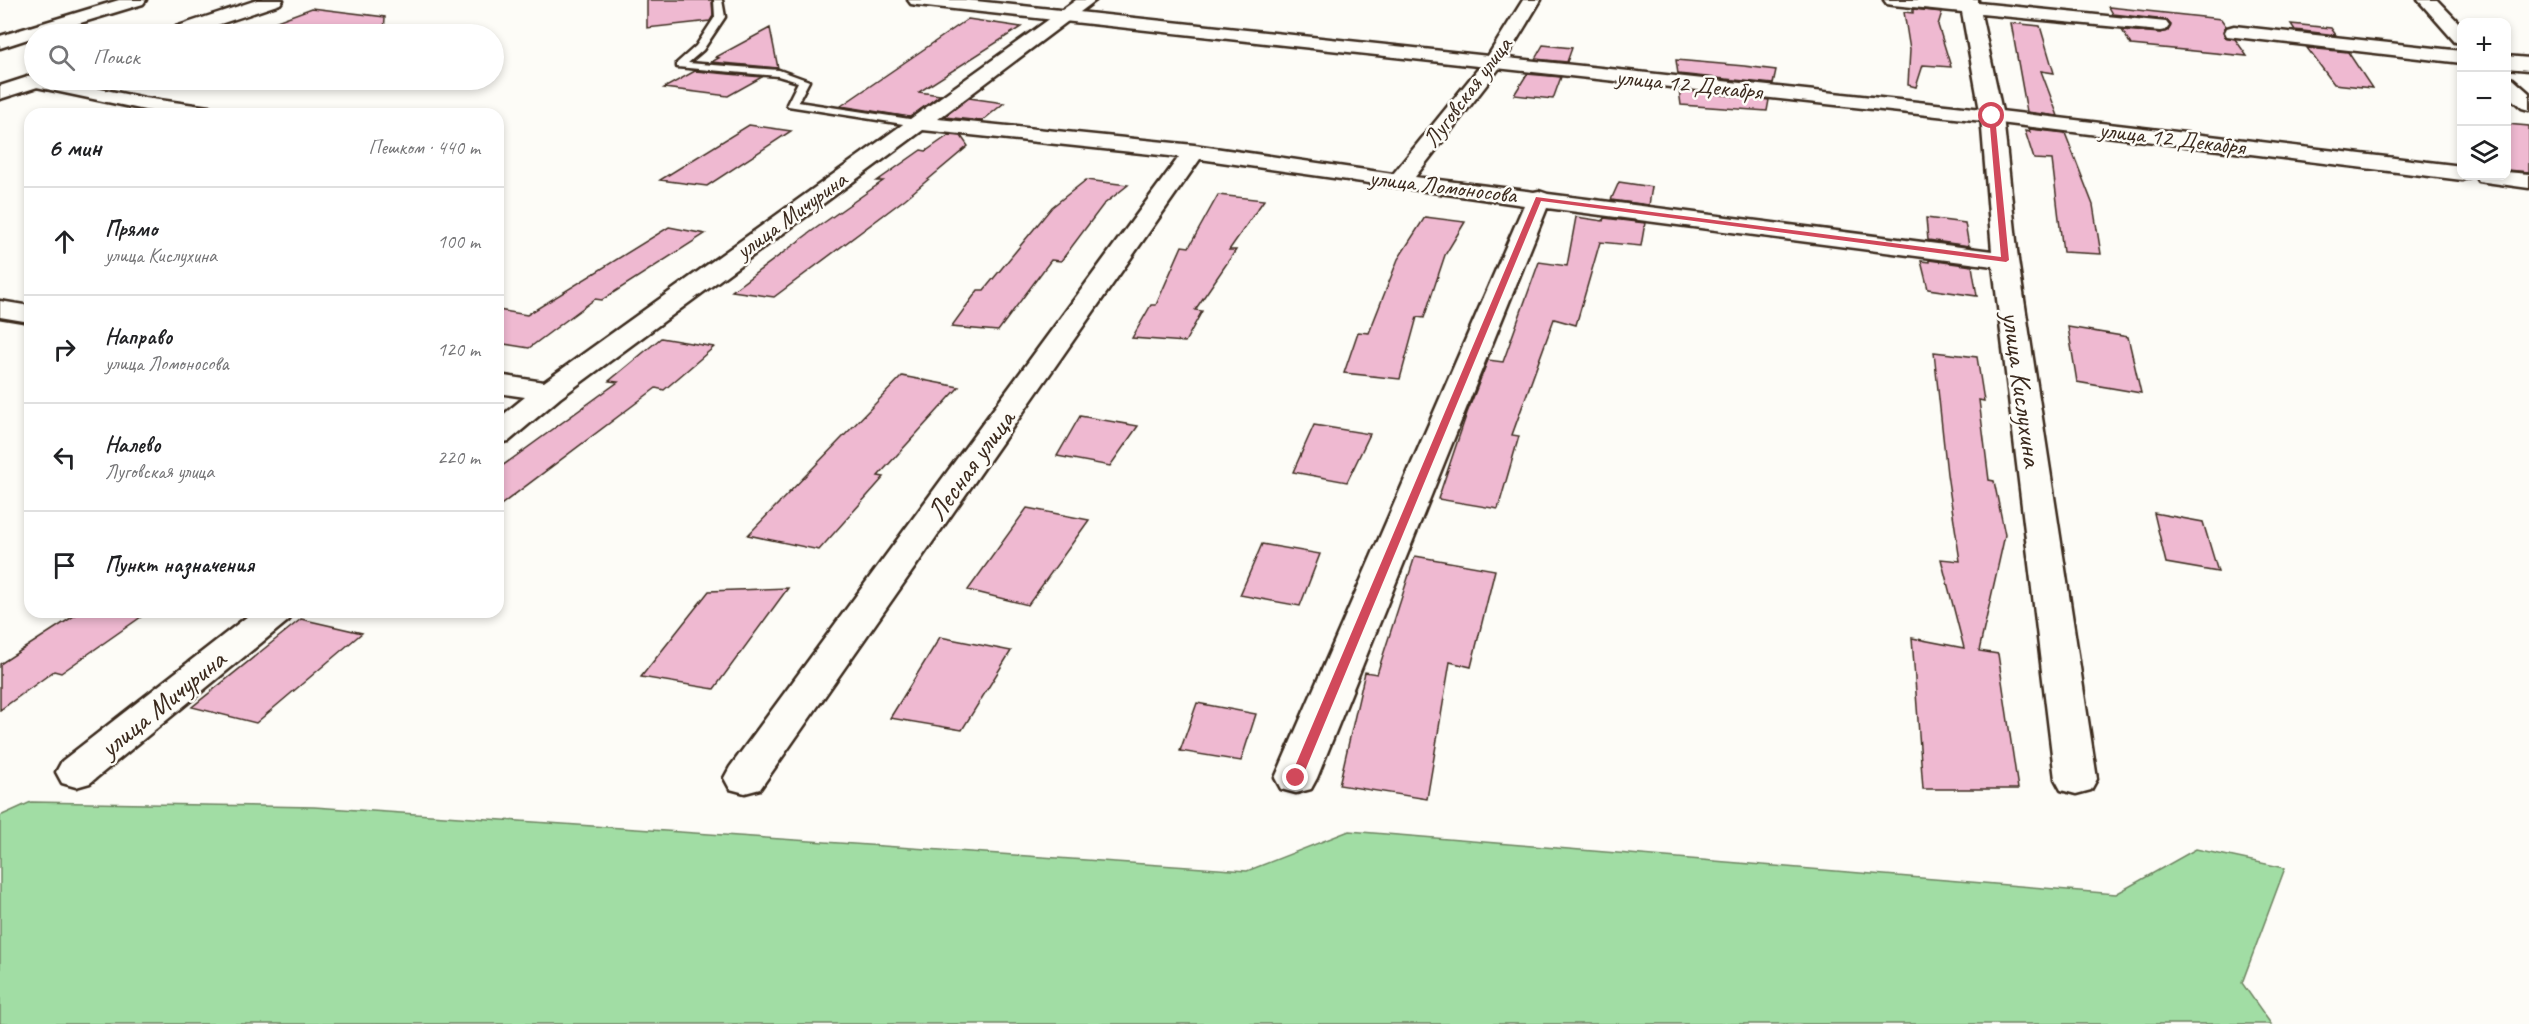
<!DOCTYPE html>
<html lang="ru">
<head>
<meta charset="utf-8">
<style>
  :root { --surface:#fff; --page:#f2f2f2; --text:#202124; --muted:#757577; --line:#e0e0e0 }
  body { margin:0; font-family:Caveat,sans-serif; background:var(--page); color:var(--text) }
  .controls { position:absolute; right:18px; top:18px; display:grid; overflow:hidden; border-radius:12px; box-shadow:0 3px 9px #0003 }
  .controls button { width:54px; height:54px; display:grid; place-items:center; padding:0; border:0; border-bottom:2px solid var(--line); background:var(--surface); color:var(--text); font:30px sans-serif }
  .stop { position:absolute; width:18px; height:18px; margin:-14px; border:4px solid #d1495b; border-radius:50%; background:#fff }
  .stop.end { background:#d1495b; border-color:#fff; box-shadow:0 2px 6px #0008 }
  .list { margin:0; padding:0; list-style:none }
  h2 { display:flex; justify-content:space-between; align-items:center; height:78px; margin:0; padding:0 24px; font-size:26px }
  h2 small { font-size:20px; font-weight:400; color:var(--muted) }
  .list li { display:grid; grid-template-columns:39px 1fr auto; gap:18px; align-items:center; box-sizing:border-box; height:108px; padding:0 24px; border-top:2px solid var(--line) }
  .list b { display:block; font-size:22px; white-space:nowrap }
  .list p { margin:0; font-size:20px; white-space:nowrap; color:var(--muted) }
  .list em { font-size:20px; font-style:normal; color:var(--muted) }
  .icon { flex:none; width:33px; height:33px; fill:none; stroke:currentColor; stroke-width:2; stroke-linecap:round; stroke-linejoin:round }
  .map { position:relative; flex:none; width:2529px; height:1024px; overflow:hidden }
  .search { position:absolute; background:var(--surface); box-shadow:0 3px 9px #0003; left:24px; top:24px; width:480px; height:66px; display:flex; align-items:center; gap:15px; box-sizing:border-box; padding:0 21px; border-radius:33px; color:var(--muted); font-size:22px }
  .panel { position:absolute; background:var(--surface); box-shadow:0 3px 9px #0003; left:24px; top:108px; width:480px; height:510px; border-radius:18px }
  .map>svg:first-child { display:block }
  .green { fill:#a1dda4; stroke:#6e8461; stroke-width:1.5 }
  .building { fill:#efb9d1; stroke:#3b2a1e; stroke-width:1.5 }
  .lines { fill:none; stroke-linecap:round; stroke-linejoin:round }
  .service-casing { stroke:#3b2a1e; stroke-width:5 }
  .minor-casing { stroke:#3b2a1e; stroke-width:5 }
  .tertiary-casing { stroke:#3b2a1e; stroke-width:5 }
  .service { fill:#fdfcf7; fill-rule:evenodd }
  .minor { fill:#fdfcf7; fill-rule:evenodd }
  .tertiary { fill:#fdfcf7; fill-rule:evenodd }
  .route { fill:#d1495b }
  .labels { text-anchor:middle; stroke-width:5; stroke-linejoin:round; paint-order:stroke }
  .far-street-label { font-size:24px; fill:#3b2a1e; stroke:#fdfcf7 }
  .street-label { font-size:28px; fill:#3b2a1e; stroke:#fdfcf7 }
</style>
</head>
<body>
<div class="map">
<svg width="2529" height="1024" viewBox="0 0 2529 1024">
  <rect width="100%" height="100%" fill="#fdfcf7"/>
  <filter id="ink" filterUnits="userSpaceOnUse"><feTurbulence type="fractalNoise" baseFrequency=".0167" numOctaves="2"/><feDisplacementMap in="SourceGraphic" scale="12" xChannelSelector="R" yChannelSelector="G"/><feConvolveMatrix kernelMatrix="1 2 1 2 8 2 1 2 1" color-interpolation-filters="sRGB"/></filter>
  <g filter="url(#ink)">
    <path class="green" d="M31,802L314,807L1247,871L1349,831L2116,894L2196,849L2285,868L2242,983L2271,1024H0V816Z"/>
    <path class="building" d="M647,0H712L713,16L710,21L647,28Z
      M2109,7L2221,19L2226,26L2223,31L2225,37L2235,39L2247,56L2131,45L2122,30L2160,33L2168,31L2171,25L2166,20L2113,14Z
      M312,8L385,17L384,34H248L247,32Z
      M1913,9L1942,12L1938,25L1951,67L1923,65L1916,87L1908,85L1910,50L1904,12L1913,13Z
      M968,19L1021,27L919,92L940,95L910,117L841,106Z
      M2011,23L2040,26L2054,73L2041,71L2058,116L2027,112Z
      M2291,24L2331,28L2336,35L2295,30Z
      M770,28L778,68L711,62L719,58L716,57Z
      M1543,45L1572,48L1567,62L1535,59Z
      M2307,48L2348,52L2372,88L2334,84Z
      M1676,60L1744,66L1776,70L1773,84L1678,74Z
      M695,71L762,77L728,96L664,88Z
      M1527,74L1561,77L1553,99L1514,95Z
      M1679,90L1769,100L1767,111L1681,105Z
      M969,98L1004,103L982,121L944,117Z
      M2506,124L2529,126V172L2506,170Z
      M749,125L791,131L707,186L660,180Z
      M2029,129L2065,133L2093,205L2101,254L2063,252L2052,160L2034,159L2025,131L2030,132Z
      M949,135L961,136L968,146L905,199L774,297L732,291L812,231L883,181H877L921,150L926,151Z
      M1086,180L1128,185L1103,205L1061,261L1051,260L998,331L951,327L978,290H984L1052,207Z
      M1619,182L1652,187L1649,205L1611,200Z
      M1218,195L1264,200L1229,250H1236L1195,310L1202,311L1185,342L1132,338L1151,305H1156L1182,246L1189,247Z
      M1425,217L1465,222L1445,255L1424,318L1417,317L1400,379L1344,373L1358,332L1369,333L1398,259Z
      M1576,217L1603,221L1604,218L1645,223L1641,246L1600,242L1576,325L1554,319L1512,435L1519,436L1498,509L1438,499L1467,413L1488,360L1503,362L1539,262L1567,266Z
      M1926,218L1965,223L1969,246L1928,240Z
      M669,227L705,234L602,300L595,299L529,348L498,343V310L527,315Z
      M1929,260L1972,266L1977,296L1928,289L1921,261L1929,262Z
      M2068,327L2128,337L2141,393L2077,382Z
      M661,338L714,347L664,390L656,388L498,507V469L618,382L609,381Z
      M1934,352L1977,357L1984,401L1979,400L1989,480L1994,481L2005,535L1979,651L1998,654L2018,789H1923L1912,638L1964,648L1941,559L1960,561L1947,474Z
      M902,376L959,387L878,476L884,477L819,550L748,535Z
      M1080,416L1138,426L1110,466L1057,456Z
      M1314,425L1370,434L1347,482L1293,472Z
      M1027,508L1089,520L1028,605L968,590Z
      M2154,513L2203,522L2218,572L2166,563Z
      M1262,544L1320,554L1300,606L1240,595Z
      M1415,556L1495,570L1471,667L1450,662L1427,799L1339,785L1365,672L1377,674Z
      M788,588L714,689L641,677L709,591Z
      M80,612H148L61,673L54,671L0,710V664Z
      M301,619L362,633L256,723L192,707Z
      M940,637L1011,651L962,730L890,718Z
      M1197,703L1256,714L1241,761L1180,751Z"/>
    <g class="lines">
      <defs>
        <path id="service" d="M714,0H722L725,17L703,50L688,63L779,70L809,81L798,102L916,120L921,123L916,126L788,106L787,104L798,82L778,76L677,67V63L696,46L715,17Z"/>
        <path id="minor" d="M119,0H146L143,4L44,34H34V37L0,48V36Z
          M1076,0H1096L938,119L1194,145L1393,174L1486,59L1523,0H1541L1501,66L1415,177L1534,192L1539,191L1548,194L1992,251L1981,116L1962,12L1893,5L1887,4L1884,0H1978V3L2166,22L2169,26L2166,30L2160,31L1981,14L2003,116L2018,260L2097,779L2091,790L2076,794L2061,790L2055,779L1993,266L1547,208L1317,778L1311,789L1296,793L1281,789L1275,778L1524,205L1200,159L760,789L745,793L730,789L724,778L730,767L1179,157L923,130L560,398L509,441L498,443V419L525,397L498,393V375L544,382Z
          M2418,0H2437L2462,26V43L2455,42Z
          M2234,26L2462,51V63L2227,36L2225,32L2227,28Z
          M2506,56L2529,58V70L2506,68Z
          M34,75V80H56L145,98L216,108L223,110L226,114H172L145,110L27,85L24,81L27,77Z
          M2506,77L2513,79L2529,93V110L2522,108L2506,94Z
          M0,301L30,306V322L0,317Z
          M253,612H294L289,620L90,783L76,787L62,783L56,772L62,761Z"/>
        <path id="tertiary" d="M257,0H283L280,4L190,34H164L166,30Z
          M908,0H966L1992,110L2462,166V176H2472L2462,180L1992,122L917,5L911,4Z
          M34,75V80H50L47,84L0,99V86Z
          M2506,172L2529,174V188L2478,181L2475,176H2506Z"/>
      </defs>
      <use href="#service" class="service-casing"/>
      <use href="#minor" class="minor-casing"/>
      <use href="#tertiary" class="tertiary-casing"/>
      <use href="#service" class="service"/>
      <use href="#minor" class="minor"/>
      <use href="#tertiary" class="tertiary"/>
    </g>
  </g>
  <path class="route" d="M1989,115L1995,116L2009,260L2006,262L1541,201L1302,778L1296,783L1292,782L1290,778L1536,197L2001,257Z"/>
  <g class="labels">
    <g class="far-street-label">
      <text transform="translate(1689 84) rotate(6)" y="8">улица 12 Декабря</text>
      <text transform="translate(1467 92) rotate(-53)" y="8">Луговская улица</text>
      <text transform="translate(2172 138) rotate(7)" y="8">улица 12 Декабря</text>
      <text transform="translate(1443 186) rotate(7)" y="8">улица Ломоносова</text>
      <text transform="translate(791 215) rotate(-36)" y="8">улица Мичурина</text>
    </g>
    <g class="street-label">
      <text transform="translate(2023 389) rotate(82)" y="10">улица Кислухина</text>
      <text transform="translate(970 465) rotate(-54)" y="10">Лесная улица</text>
      <text transform="translate(162 703) rotate(-39)" y="10">улица Мичурина</text>
    </g>
  </g>
</svg>
<div class="controls">
<button>+</button>
<button>−</button>
<button><svg class="icon" aria-label="layers" viewBox="0 0 24 24"><path d="M12 4l9 5-9 5-9-5zM3 14l9 5 9-5"/></svg></button>
</div>
<div class="stop" style="left:1992px;top:116px"></div>
<div class="stop end" style="left:1296px;top:778px"></div>
<div class="search"><svg class="icon" aria-label="search" viewBox="0 0 24 24"><circle cx="10" cy="10" r="6"/><path d="M15 15l6 6"/></svg>Поиск</div>
<section class="panel">
<h2>6 мин<small>Пешком · 440 m</small></h2>
<ul class="list">
<li><svg class="icon" aria-label="ahead" viewBox="0 0 24 24"><path d="M12 20V5M6 11l6-6 6 6"/></svg><div><b>Прямо</b><p>улица Кислухина</p></div><em>100 m</em></li>
<li><svg class="icon" aria-label="right" viewBox="0 0 24 24"><path d="M7 20v-9h11M14 6l5 5-5 5"/></svg><div><b>Направо</b><p>улица Ломоносова</p></div><em>120 m</em></li>
<li><svg class="icon" aria-label="left" viewBox="0 0 24 24"><path d="M17 20v-9H6M10 6l-5 5 5 5"/></svg><div><b>Налево</b><p>Луговская улица</p></div><em>220 m</em></li>
<li><svg class="icon" aria-label="arrive" viewBox="0 0 24 24"><path d="M6 21V4h12l-3 4 3 4H6"/></svg><div><b>Пункт назначения</b></div></li>
</ul>
</section>
</div>
</body>
</html>
